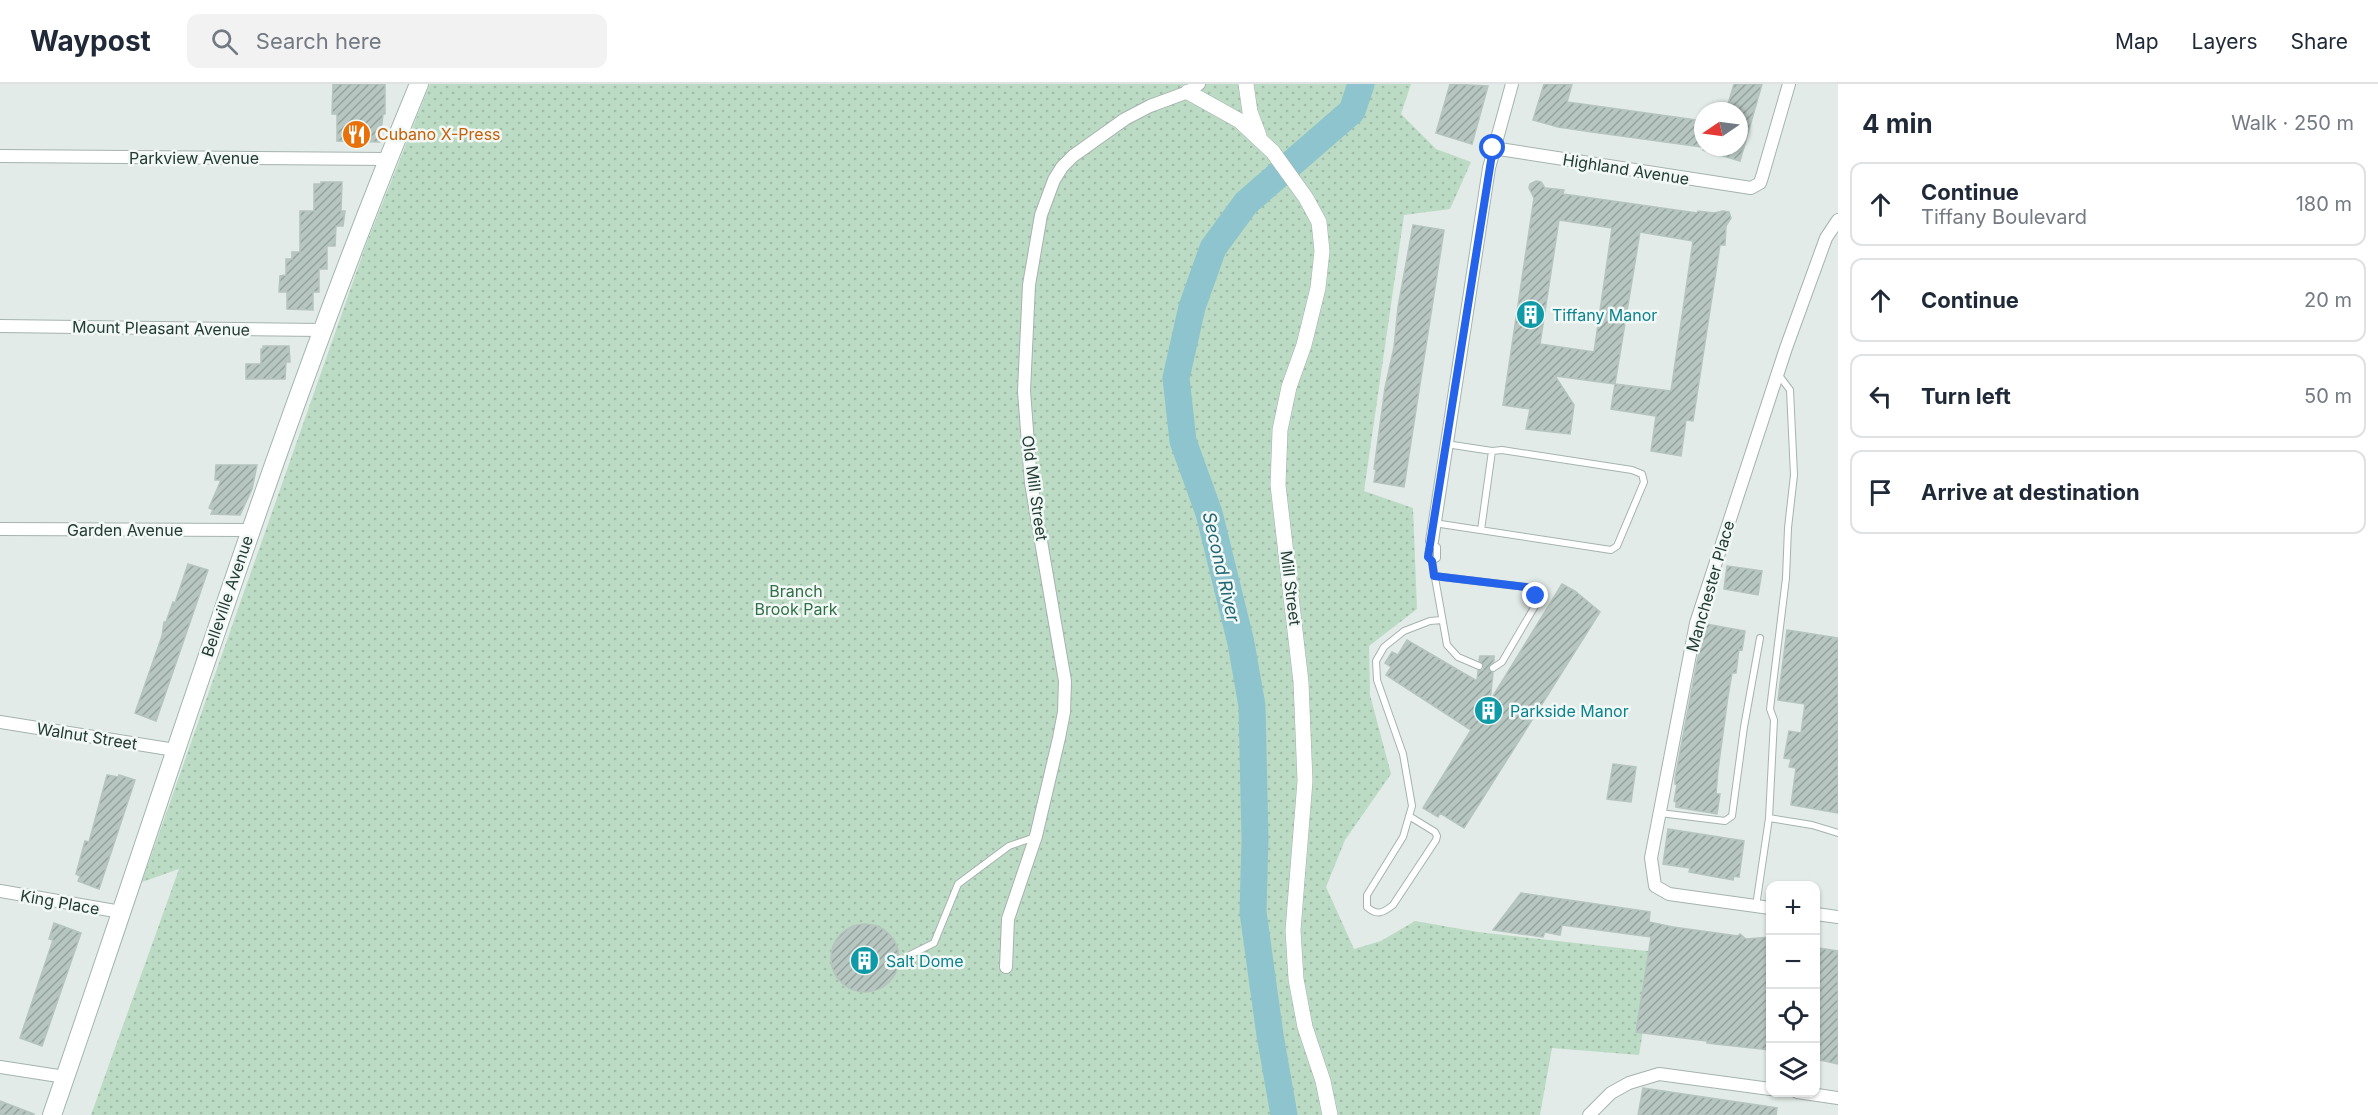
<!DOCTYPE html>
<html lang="en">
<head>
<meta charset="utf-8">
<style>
  :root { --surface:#fff; --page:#f2f2f3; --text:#1f2937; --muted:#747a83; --line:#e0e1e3 }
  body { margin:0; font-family:Inter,sans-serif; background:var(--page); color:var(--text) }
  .controls { position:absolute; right:18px; bottom:18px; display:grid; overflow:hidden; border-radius:12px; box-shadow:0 2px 4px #0004 }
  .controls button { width:54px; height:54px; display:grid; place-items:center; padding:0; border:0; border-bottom:2px solid var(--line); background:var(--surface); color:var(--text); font:30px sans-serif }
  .compass { position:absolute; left:1694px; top:18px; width:54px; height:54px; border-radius:50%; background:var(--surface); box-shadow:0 2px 4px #0004; rotate:257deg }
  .stop { position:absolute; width:18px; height:18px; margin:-14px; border:4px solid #2563eb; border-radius:50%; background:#fff }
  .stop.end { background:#2563eb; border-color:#fff; box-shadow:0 2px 6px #0008 }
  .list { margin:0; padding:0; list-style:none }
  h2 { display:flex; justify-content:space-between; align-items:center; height:78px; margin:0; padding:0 24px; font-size:26px }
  h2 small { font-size:20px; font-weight:400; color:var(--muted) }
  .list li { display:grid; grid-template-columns:39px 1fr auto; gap:18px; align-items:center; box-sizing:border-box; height:84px; margin:0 12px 12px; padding:0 12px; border:2px solid var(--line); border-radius:12px }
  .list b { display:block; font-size:22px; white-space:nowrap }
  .list p { margin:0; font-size:20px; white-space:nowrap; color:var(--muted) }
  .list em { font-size:20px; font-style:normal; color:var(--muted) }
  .icon { flex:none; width:33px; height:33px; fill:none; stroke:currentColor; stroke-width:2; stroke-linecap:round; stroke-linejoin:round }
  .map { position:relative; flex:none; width:1838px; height:1031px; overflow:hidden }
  header { display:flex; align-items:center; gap:36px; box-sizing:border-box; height:84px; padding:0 30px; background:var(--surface); border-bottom:2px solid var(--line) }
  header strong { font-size:28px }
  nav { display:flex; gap:33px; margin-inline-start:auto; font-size:21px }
  .search { width:420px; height:54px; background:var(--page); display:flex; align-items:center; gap:15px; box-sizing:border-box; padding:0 21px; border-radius:12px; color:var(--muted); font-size:22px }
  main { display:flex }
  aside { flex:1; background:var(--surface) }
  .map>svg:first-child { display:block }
  .park { fill:url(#park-dots) }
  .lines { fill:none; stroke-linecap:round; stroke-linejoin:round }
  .river { stroke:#8dc4cd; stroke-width:27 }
  .building { fill:url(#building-hatch); stroke:#b5c4be; stroke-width:1.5; fill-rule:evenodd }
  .service-casing { stroke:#a5b3ae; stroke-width:8 }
  .minor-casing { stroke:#a5b3ae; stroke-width:14 }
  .tertiary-casing { stroke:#a5b3ae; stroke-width:16 }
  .secondary-casing { stroke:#a1b6ae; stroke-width:20 }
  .service { stroke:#fff; stroke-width:6 }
  .minor { stroke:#fff; stroke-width:12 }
  .tertiary { stroke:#fff; stroke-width:15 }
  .secondary { stroke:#fff; stroke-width:18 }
  .route { stroke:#2563eb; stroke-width:8 }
  .labels { text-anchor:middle; stroke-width:5; stroke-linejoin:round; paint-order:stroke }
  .food-label { font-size:16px; fill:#c56008; stroke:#f2f8f5; text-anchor:start }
  .street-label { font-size:16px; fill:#233b34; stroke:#f2f8f5 }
  .culture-label { font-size:16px; fill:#0d838f; stroke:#f2f8f5; text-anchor:start }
  .park-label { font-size:16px; fill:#306f47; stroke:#f2f8f5 }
  .water-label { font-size:18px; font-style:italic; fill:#216773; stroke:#f2f8f5 }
</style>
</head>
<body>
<header>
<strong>Waypost</strong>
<div class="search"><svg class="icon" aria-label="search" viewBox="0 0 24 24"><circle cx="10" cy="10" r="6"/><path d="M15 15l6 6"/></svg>Search here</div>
<nav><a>Map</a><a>Layers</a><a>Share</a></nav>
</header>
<main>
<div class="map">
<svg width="1838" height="1031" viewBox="0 0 1838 1031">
  <defs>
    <pattern id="park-dots" width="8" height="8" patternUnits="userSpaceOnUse" patternTransform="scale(1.5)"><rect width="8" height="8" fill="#bcdbc4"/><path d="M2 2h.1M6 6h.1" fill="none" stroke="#a1bda9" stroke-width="1.8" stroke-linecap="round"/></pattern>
    <pattern id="building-hatch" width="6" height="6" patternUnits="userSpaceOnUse" patternTransform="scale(1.5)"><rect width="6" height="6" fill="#b7c6c0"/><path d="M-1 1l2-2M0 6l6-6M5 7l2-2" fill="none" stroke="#94a29d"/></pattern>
  </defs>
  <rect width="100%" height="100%" fill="#e2ebe7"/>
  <path class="park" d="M430,0H1411L1401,30L1436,65L1471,78L1450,125L1404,131L1364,407L1413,424L1417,525L1369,562L1370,611L1391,690L1345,756L1326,803L1354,865L1381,857L1415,837L1478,848L1656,868L1639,971L1552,964L1540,1031H91L179,785L142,798L367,158Z"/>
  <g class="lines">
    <path class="river" d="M1284,1031L1270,951L1253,828L1255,755L1252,622L1241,559L1209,429L1183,357L1176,294L1192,223L1213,164L1246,119L1352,27L1361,0"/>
  </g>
  <path class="building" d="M333,0H385V30H383L380,58L337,57V30H332Z
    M1450,0L1488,2L1472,60L1436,49Z
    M1544,0H1572L1567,18L1703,37L1701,63L1592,48L1558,43L1533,36Z
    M1734,0H1762L1740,77L1703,66V63H1739V27H1726Z
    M1536,97L1541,98L1545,104L1564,106L1563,110L1697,129L1698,127L1714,129L1723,127L1729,128L1731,134L1726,142L1725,161H1720L1693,337L1686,336L1681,372L1651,367L1656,332L1611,325L1615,300L1555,292L1574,321L1570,350L1526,345L1530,325L1503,321L1534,114L1529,104L1530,100ZM1559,136L1612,144L1594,268L1540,260ZM1640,148L1693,157L1671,307L1615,300Z
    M321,98H342L341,127H345L343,142H336L335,162H327V185H319V208H313V226L287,225V208H279L280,192L286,191V175H292V168H300V127H314V100H321Z
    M1413,141L1444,146L1404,403L1374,398L1376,385H1374L1385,304L1394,263L1398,223Z
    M263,262H289L290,278H286L285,295H246V280H261V265H263Z
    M216,381H257L252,405L240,431L211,430L213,426L209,424L221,396H215Z
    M188,480L208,486L156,637L135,629L162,552L164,538H166L173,518L175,519Z
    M1727,482L1762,487L1758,511L1724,505Z
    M1562,500L1575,507L1600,528L1464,744L1440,729L1438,733L1423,724L1471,646L1386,591L1391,583L1385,579L1392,568L1398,571L1407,556L1477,597L1478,587L1483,586L1484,582L1479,576L1480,572H1494V577L1488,584L1493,589L1490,617Z
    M1706,540L1745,547L1742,566L1739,565L1736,589H1732L1728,612L1718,686L1716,710H1720L1717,730L1676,723V718L1674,717L1677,701L1675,700V694L1700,562H1702Z
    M1787,546L1838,554V729L1791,721L1796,684L1789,683L1791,675L1784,674L1789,647L1801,649L1805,620L1778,616Z
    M1613,680L1636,683L1631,718L1607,715Z
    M107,691L118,693L119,691L135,696L99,805L78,797L80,792L76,790L85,757L89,758Z
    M1668,745L1744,757L1739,793L1734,792L1733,796L1716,793L1689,788L1690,784L1663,780Z
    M1521,809L1650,828L1649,838L1673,843L1738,852L1740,850L1746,855L1770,853V966L1707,959V957L1636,948L1651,853L1562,841L1560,851L1545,848L1543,853L1493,846Z
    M54,839L81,849L42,962L20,954L53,856L49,855Z
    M831 874a34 34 0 1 1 68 0a34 34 0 1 1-68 0Z
    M1819,864L1838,867V980L1815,975V885Z
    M1643,1004L1777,1024L1776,1031H1638Z
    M0,1017L34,1030L33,1031H0Z"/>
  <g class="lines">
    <defs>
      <path id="service" d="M1778,290L1790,306L1794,391L1788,444L1786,494L1770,625L1774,636L1769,734L1812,741L1838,749
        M1434,439L1611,466L1617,462L1644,398L1642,390L1632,386L1502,366L1492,367L1446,360
        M1481,446L1492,367
        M1432,457C1430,466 1425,469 1432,477L1447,561L1458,573L1479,582
        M1432,477L1437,474V463L1432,460
        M1434,492L1526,503L1534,508L1535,522L1502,578L1493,584
        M1660,729L1725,737L1732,732L1744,643L1760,554
        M1409,732L1435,748L1437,752L1436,756L1393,821C1383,829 1377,832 1367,823V811L1403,753L1412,722L1403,670L1377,596L1376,577L1384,563L1404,547L1430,537L1442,536
        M1756,822L1769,734
        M910,871L934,859L958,800L1009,762L1035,753"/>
      <path id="minor" d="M1493,64L1751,104L1760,99L1762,93L1789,0
        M0,72L388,75
        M0,242L322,246
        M0,445L249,446
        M1432,457L1489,84L1512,0
        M0,638L175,666
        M0,807L121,828
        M1770,824L1669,810L1655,802L1651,774L1696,539L1786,264L1826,154L1838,136
        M1816,830L1838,833
        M1006,883L1008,835L1036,752L1059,654L1064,628L1065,597L1031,399L1024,307L1029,201L1041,131L1054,96L1062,83L1073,72L1125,35L1150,22L1188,8L1199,0
        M0,983L65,993
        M1797,1008L1838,1014
        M1589,1031L1611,1009L1629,999L1659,990L1770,1005"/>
      <path id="tertiary" d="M1246,0L1250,28L1259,52
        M1188,8L1240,37L1273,68L1306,114L1319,138L1322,167L1318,204L1304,261L1289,303L1280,346L1278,401L1301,598L1305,697L1293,846L1296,895L1305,943L1323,997L1330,1031"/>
      <path id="secondary" d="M52,1031C172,686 279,337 419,0"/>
    </defs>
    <use href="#service" class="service-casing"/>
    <use href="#minor" class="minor-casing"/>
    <use href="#tertiary" class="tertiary-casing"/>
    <use href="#secondary" class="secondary-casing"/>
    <use href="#service" class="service"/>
    <use href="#minor" class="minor"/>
    <use href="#tertiary" class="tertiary"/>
    <use href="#secondary" class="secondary"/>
  </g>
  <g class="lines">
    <path class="route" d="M1493,64L1428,473L1432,477L1434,492L1526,503L1531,505L1536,512"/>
  </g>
  <defs>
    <symbol id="restaurant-disc" viewBox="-11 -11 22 22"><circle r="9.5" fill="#e8710a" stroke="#f2f8f5"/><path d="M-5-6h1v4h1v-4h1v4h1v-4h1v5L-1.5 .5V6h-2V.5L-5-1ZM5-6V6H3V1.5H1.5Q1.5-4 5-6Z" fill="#fff"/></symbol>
    <symbol id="building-disc" viewBox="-11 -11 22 22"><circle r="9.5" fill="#0f9aa8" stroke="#f2f8f5"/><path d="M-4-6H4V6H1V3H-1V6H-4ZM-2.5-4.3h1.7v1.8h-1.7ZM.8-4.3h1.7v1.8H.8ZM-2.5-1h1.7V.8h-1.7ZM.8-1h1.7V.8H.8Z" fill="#fff"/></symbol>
  </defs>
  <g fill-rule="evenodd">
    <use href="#restaurant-disc" x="340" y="34" width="33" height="33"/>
    <use href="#building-disc" x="1514" y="214" width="33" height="33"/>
    <use href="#building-disc" x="1472" y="610" width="33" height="33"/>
    <use href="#building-disc" x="848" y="860" width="33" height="33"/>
  </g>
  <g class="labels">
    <g class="food-label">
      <text x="377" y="56">Cubano X-Press</text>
    </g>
    <g class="street-label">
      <text x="194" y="80">Parkview Avenue</text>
      <text transform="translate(1626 85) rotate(9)" y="6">Highland Avenue</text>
      <text transform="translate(161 244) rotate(1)" y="6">Mount Pleasant Avenue</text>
      <text transform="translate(1035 404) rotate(82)" y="6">Old Mill Street</text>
      <text x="125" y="452">Garden Avenue</text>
      <text transform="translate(1710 502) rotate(-74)" y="6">Manchester Place</text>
      <text transform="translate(1291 504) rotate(83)" y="6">Mill Street</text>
      <text transform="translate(227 512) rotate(-71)" y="6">Belleville Avenue</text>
      <text transform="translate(87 652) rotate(9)" y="6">Walnut Street</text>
      <text transform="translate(60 818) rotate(10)" y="6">King Place</text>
    </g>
    <g class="culture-label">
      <text x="1552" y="237">Tiffany Manor</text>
      <text x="1510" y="633">Parkside Manor</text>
      <text x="886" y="883">Salt Dome</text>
    </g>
    <g class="park-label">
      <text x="796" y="513">Branch<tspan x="796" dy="18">Brook Park</tspan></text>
    </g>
    <g class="water-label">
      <text transform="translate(1221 483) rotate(77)" y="6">Second River</text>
    </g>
  </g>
</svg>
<div class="controls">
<button>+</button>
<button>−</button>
<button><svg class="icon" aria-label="locate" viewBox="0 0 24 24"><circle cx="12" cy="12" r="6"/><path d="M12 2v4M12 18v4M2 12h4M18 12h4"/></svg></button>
<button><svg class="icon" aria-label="layers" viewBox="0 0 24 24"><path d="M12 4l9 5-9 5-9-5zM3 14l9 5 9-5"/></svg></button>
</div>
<svg class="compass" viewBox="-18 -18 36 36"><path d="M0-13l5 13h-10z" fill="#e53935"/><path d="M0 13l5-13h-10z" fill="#747a83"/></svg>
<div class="stop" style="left:1493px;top:64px"></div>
<div class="stop end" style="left:1536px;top:512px"></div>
</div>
<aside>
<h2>4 min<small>Walk · 250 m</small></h2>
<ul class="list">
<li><svg class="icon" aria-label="ahead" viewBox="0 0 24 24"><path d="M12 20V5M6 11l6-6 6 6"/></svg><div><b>Continue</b><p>Tiffany Boulevard</p></div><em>180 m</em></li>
<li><svg class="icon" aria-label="ahead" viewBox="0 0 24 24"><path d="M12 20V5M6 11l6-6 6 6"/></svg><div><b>Continue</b></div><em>20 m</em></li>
<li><svg class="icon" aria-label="left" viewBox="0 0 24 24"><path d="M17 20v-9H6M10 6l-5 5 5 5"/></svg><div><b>Turn left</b></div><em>50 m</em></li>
<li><svg class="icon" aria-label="arrive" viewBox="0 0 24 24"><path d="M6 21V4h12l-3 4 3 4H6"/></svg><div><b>Arrive at destination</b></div></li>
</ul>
</aside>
</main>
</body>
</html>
